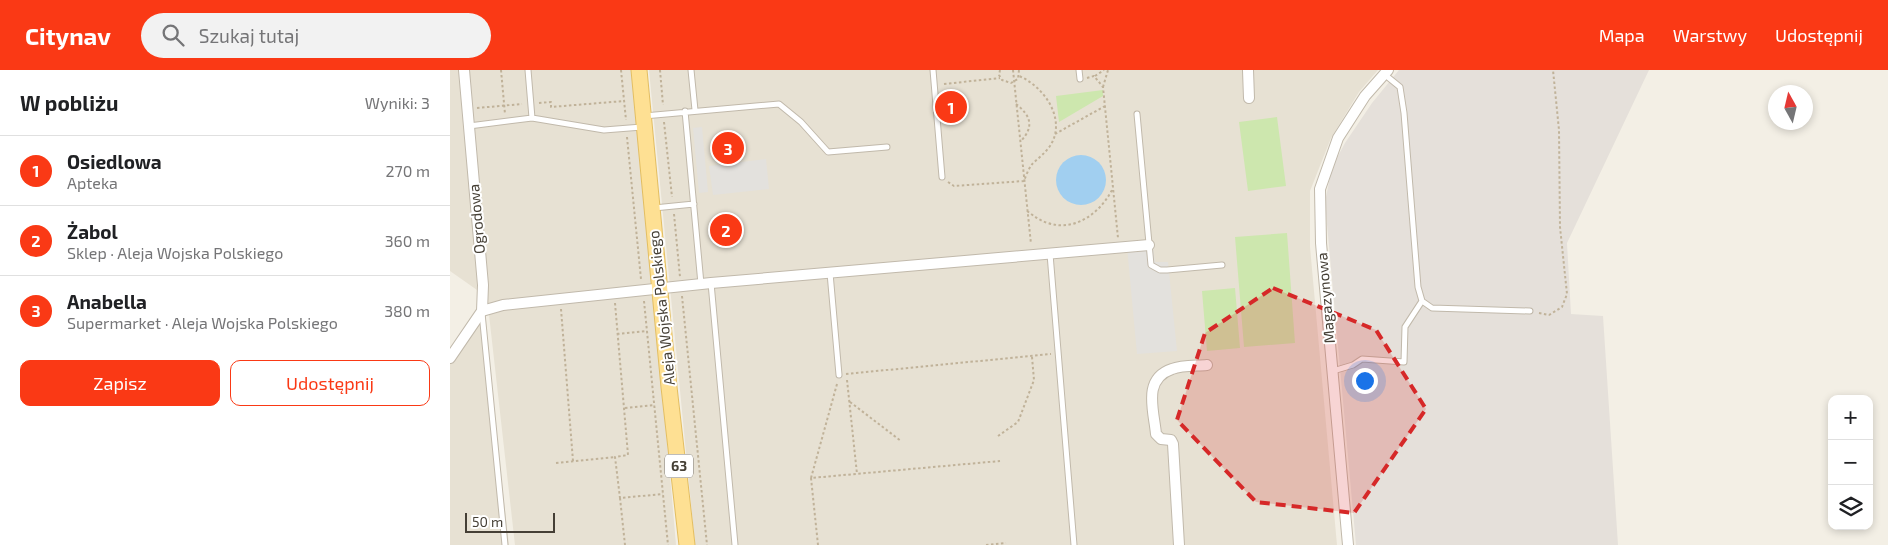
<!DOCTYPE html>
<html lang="pl">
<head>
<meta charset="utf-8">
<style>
  :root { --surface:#fff; --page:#f2f2f2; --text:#202124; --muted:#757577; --line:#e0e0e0; --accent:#fa3915 }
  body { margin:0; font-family:"Exo 2",sans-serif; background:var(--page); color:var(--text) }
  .controls { position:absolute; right:15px; bottom:15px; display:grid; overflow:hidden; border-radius:10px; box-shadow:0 2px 8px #0003 }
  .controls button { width:45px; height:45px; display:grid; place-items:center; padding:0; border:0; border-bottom:1px solid var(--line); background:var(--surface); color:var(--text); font:25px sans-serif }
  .compass { position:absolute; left:1318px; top:15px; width:45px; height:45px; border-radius:50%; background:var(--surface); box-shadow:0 2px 8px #0003; rotate:352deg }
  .scale { position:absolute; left:15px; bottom:12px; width:90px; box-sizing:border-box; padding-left:5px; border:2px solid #453f35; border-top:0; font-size:14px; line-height:18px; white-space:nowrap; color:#453f35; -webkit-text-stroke:4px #fff; paint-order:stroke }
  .you { position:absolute; left:914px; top:310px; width:18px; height:18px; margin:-12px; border:4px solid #fff; border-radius:50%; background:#1a73e8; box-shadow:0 0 0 8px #1a73e833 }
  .badge { display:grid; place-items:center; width:32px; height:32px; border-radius:50%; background:var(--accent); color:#fff; font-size:16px; font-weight:700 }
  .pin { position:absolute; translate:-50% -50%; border:2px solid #fff; box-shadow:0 1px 5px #0006 }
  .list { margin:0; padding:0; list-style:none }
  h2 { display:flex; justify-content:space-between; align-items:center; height:65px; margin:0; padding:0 20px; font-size:21px }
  h2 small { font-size:16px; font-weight:400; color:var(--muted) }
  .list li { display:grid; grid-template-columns:32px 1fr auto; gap:15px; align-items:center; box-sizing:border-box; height:70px; padding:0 20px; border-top:1px solid var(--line) }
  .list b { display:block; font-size:19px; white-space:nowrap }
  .list p { margin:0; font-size:16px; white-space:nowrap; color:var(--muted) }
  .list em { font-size:16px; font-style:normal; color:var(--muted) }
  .actions { display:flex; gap:10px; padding:15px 20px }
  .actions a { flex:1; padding:11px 0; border:1px solid var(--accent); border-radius:10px; text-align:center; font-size:18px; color:var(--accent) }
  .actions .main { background:var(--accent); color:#fff }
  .icon { flex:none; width:28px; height:28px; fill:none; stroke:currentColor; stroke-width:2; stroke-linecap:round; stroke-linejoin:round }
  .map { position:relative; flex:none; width:1438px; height:475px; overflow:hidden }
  header { display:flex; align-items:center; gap:30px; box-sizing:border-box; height:70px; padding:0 25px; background:var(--accent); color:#fff }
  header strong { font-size:24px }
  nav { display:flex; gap:28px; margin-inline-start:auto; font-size:18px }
  .search { width:350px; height:45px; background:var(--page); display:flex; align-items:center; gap:12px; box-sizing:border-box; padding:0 18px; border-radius:28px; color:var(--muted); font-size:19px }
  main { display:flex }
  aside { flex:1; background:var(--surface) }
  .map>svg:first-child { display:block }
  .residential { fill:#e7e1d3 }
  .industrial { fill:#e5e0da }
  .green { fill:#cde7ae }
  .parking { fill:#e3e1dd }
  .water { fill:#a1cff0 }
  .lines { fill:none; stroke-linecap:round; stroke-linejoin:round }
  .lane-casing { stroke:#c1b9ab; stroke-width:7 }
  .street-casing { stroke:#c1b9ab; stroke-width:12 }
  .primary-casing { stroke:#e3be62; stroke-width:17 }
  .path { stroke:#c0b299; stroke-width:2; stroke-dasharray:2.5 2.5; stroke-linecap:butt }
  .lane { stroke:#fff; stroke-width:5 }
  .street { stroke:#fff; stroke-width:10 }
  .primary { stroke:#fee093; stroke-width:15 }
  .marked { fill:#d62828; fill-opacity:0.2; stroke:#d62828; stroke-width:4; stroke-dasharray:10 6; stroke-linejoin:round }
  .labels { text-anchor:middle; stroke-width:4; stroke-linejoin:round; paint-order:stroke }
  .shield { fill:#fff; stroke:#7d7972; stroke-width:1 }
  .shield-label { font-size:14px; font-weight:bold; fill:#453f35 }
  .street-label { font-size:15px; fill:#453f35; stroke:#fff }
</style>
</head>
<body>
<header>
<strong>Citynav</strong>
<div class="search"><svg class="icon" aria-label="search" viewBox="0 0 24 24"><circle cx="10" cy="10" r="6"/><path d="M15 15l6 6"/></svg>Szukaj tutaj</div>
<nav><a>Mapa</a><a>Warstwy</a><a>Udostępnij</a></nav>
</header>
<main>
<aside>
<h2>W pobliżu<small>Wyniki: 3</small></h2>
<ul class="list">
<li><span class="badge">1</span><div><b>Osiedlowa</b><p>Apteka</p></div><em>270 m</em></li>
<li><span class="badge">2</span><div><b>Żabol</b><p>Sklep · Aleja Wojska Polskiego</p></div><em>360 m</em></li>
<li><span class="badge">3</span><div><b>Anabella</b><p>Supermarket · Aleja Wojska Polskiego</p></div><em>380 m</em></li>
</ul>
<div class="actions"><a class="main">Zapisz</a><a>Udostępnij</a></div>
</aside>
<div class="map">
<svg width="1438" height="475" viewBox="0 0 1438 475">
  <rect width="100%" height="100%" fill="#f3efe5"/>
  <path class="residential" d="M0,0H183L204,219L226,475H65L37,227L0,201Z
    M199,0H928L909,22L881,68L860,121V177L887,475H245Z
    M32,241L59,475H0V288Z"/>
  <path class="industrial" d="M949,0H1199L1117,173L1121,244L1153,246L1168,475H906L875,132L882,97L895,73L922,33Z"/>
  <path class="green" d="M653,20V26L609,52L606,26Z
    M827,47L836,116L798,121L789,52Z
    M837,163L845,273L794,277L785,167Z
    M785,218L790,278L757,281L752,221Z"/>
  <path class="parking" d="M252,57L258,122L249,123L243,58Z
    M316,89L319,119L263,125L259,96Z
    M677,177H703L705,192H718L727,281L687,284Z"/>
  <path class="water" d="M606 110a25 25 0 1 1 50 0a25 25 0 1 1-50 0Z"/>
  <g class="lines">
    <defs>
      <path id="lane" d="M78,0L82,48
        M241,0L245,40
        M483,0L492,107
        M629,0L630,9
        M934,4L950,17L954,43L968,217L972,231L982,238L1080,241
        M235,41L251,214
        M687,44L701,195L710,200H717L772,195
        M194,46L329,34L351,52L378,82L437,77
        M19,56L82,48L154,60L192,57
        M204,138L244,134
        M600,184L624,475
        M380,203L389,305
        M261,213L285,475
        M32,243L55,475
        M883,301L903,295L912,289L954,292L955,257L972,231"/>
      <path id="street" d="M798,0L799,28
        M32,241L53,235L261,213L699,175
        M0,288L32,241L33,215L14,0
        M729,475L723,374L721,370L711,369L706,364C704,341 692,309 722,299C732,295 746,296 757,295
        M898,475L871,173L870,119L888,68L915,26L938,0"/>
      <path id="primary" d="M189,0L219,317L237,475"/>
    </defs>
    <use href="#lane" class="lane-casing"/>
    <use href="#street" class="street-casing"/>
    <use href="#primary" class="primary-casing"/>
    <path class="path" d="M51,0L55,44
      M171,0L176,50
      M210,0L213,35
      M550,0L549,5L552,10L561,13L568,9L569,0
      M563,0L581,174
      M645,6L654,0
      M637,8L644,6L653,17L668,168
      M494,14L550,8
      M653,17L658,0
      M89,33L101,32V37L174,31
      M566,34C580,45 585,56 571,71
      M27,38L72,34
      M214,52L222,127
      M605,64L655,36
      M177,67L191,209
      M498,112L504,116L574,111C576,105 579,98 583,93C589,88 595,83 600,76C617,50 595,17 569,6
      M577,141C584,146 590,151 598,153C625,162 650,143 662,120
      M224,144L230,207
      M232,226L257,475
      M194,231L218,475
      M165,233L178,385L165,387L170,428L213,424
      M111,239L123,391
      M1089,243L1099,245L1112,237L1117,224L1110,157L1109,60L1103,0
      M167,264L197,261
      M396,304L601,284
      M397,310L407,404
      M387,314L361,408L550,391
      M400,332L451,371
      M175,338L204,335
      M548,366L568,352L584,310L582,287
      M106,393L165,387
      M361,408L368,475
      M170,428L175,475
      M536,475L556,473"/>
    <use href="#lane" class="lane"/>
    <use href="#street" class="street"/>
    <use href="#primary" class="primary"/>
  </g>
  <path class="marked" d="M823,218L926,260L976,339L904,443L806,432L727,350L755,263Z"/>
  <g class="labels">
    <rect class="shield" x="215" y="384.5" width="28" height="23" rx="4"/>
    <g class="shield-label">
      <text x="229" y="401">63</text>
    </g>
    <g class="street-label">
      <text transform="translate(27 149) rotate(-95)" y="5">Ogrodowa</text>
      <text transform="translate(876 228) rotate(-95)" y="5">Magazynowa</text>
      <text transform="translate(212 238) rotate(-96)" y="5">Aleja Wojska Polskiego</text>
    </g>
  </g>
</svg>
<div class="controls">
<button>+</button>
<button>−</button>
<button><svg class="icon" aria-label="layers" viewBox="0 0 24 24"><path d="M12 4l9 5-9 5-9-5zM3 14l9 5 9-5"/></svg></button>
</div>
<svg class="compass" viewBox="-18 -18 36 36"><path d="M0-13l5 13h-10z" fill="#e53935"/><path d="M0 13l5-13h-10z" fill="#757577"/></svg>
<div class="scale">50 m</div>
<div class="you"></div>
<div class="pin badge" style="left:501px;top:37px">1</div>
<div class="pin badge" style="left:276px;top:160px">2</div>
<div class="pin badge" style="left:278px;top:78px">3</div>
</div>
</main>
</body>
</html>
